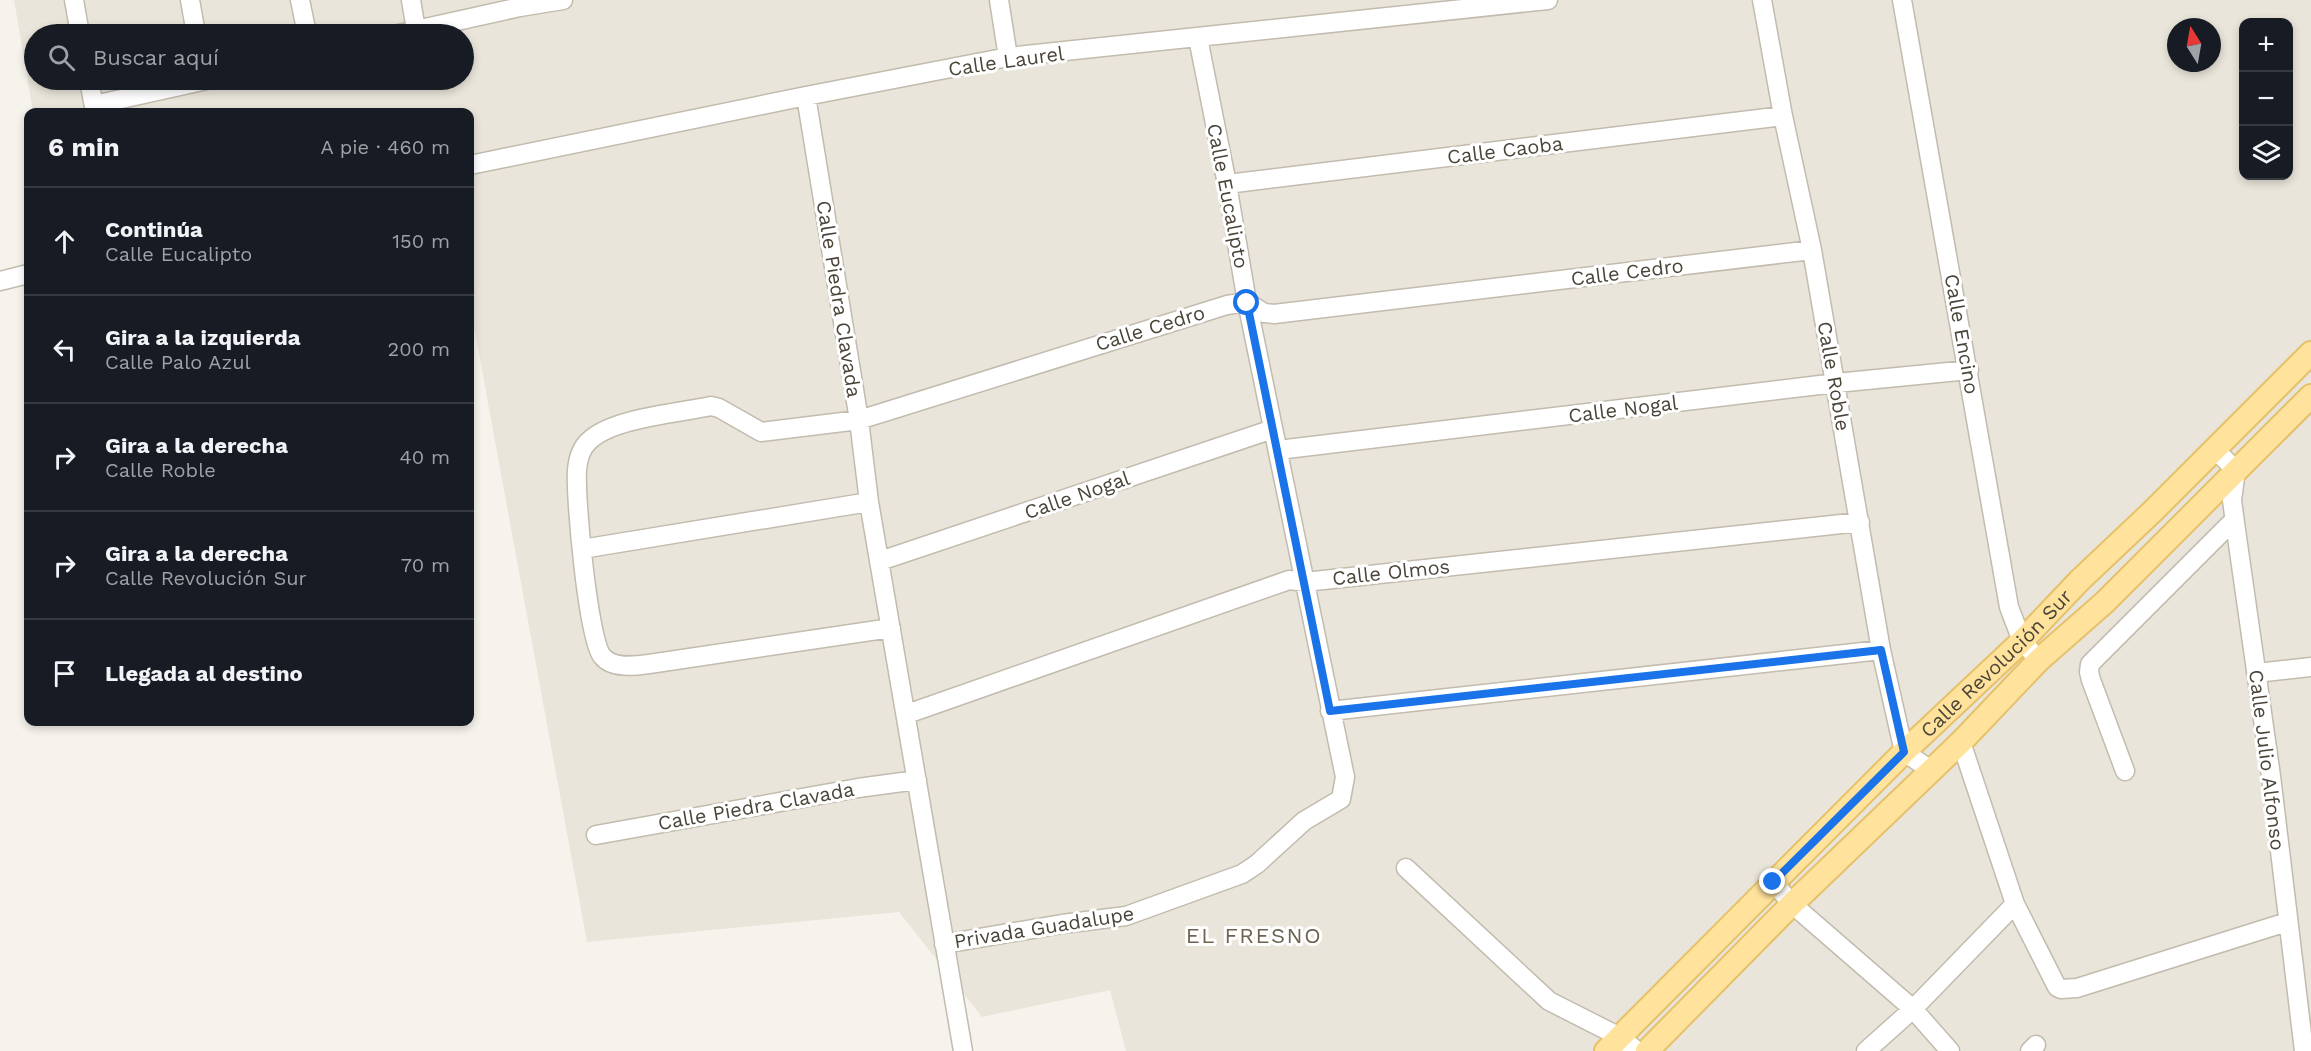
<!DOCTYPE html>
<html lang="es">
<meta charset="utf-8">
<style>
body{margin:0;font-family:"Work Sans",sans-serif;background:#20242c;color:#f1f3f6}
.controls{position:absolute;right:18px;top:18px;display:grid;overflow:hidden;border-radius:12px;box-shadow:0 3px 9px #0003}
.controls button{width:54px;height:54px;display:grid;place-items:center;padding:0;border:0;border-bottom:2px solid #363941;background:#171b24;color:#f1f3f6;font:30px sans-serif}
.compass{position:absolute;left:2167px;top:18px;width:54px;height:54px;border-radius:50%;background:#171b24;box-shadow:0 3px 9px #0003;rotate:349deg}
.stop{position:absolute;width:18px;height:18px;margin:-14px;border:4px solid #1a73e8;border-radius:50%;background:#fff}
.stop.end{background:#1a73e8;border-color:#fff;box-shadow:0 2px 6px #0008}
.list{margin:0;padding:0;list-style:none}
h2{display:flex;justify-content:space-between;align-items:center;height:78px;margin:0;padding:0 24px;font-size:26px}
h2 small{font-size:20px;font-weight:400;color:#9ea1a6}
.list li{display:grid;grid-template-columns:39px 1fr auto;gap:18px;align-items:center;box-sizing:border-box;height:108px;padding:0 24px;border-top:2px solid #363941}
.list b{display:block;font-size:22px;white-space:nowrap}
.list p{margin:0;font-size:20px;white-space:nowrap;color:#9ea1a6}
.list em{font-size:20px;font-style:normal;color:#9ea1a6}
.icon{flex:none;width:33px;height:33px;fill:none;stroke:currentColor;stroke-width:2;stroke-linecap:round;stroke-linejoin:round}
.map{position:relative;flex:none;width:2311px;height:1051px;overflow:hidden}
.search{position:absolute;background:#171b24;box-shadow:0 3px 9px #0003;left:24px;top:24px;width:450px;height:66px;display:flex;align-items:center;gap:15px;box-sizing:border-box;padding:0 21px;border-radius:33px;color:#9ea1a6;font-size:22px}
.panel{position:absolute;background:#171b24;box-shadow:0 3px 9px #0003;left:24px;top:108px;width:450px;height:618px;border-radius:12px}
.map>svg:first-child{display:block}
.residential{fill:#eae5da;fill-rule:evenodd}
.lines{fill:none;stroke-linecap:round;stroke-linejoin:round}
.minor-casing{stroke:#c2bbae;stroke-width:21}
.major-casing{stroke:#e6c16a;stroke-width:26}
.minor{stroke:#fff;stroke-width:18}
.major{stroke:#ffe39c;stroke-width:22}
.route{stroke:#1a73e8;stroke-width:8}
.labels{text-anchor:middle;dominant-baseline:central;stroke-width:6;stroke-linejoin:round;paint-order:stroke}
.street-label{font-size:20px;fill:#4b4439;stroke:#fff}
.quarter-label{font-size:22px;letter-spacing:1.5px;fill:#6e6250;stroke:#fff}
</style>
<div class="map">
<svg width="2311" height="1051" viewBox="0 0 2311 1051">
<rect width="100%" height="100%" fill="#f6f3ec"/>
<path class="residential" d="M14 0H2311V1051H1126L1110 990 982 1017 899 912 587 942 470 305V112H33ZM2244 22H2288V176H2244ZM2176 27H2212V63H2176ZM34 34H464V80H34Z"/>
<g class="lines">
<defs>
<path id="minor" d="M74 0 80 34
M190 0 196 34
M300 0 307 34
M411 0 416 30
M999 0 1008 57
M1762 0 1783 116 1812 250 1881 650 1904 752 1931 770
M1902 0 2009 607 2022 641 2039 660
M398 34 520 7 563 0
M89 80 95 112
M806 96 859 420 869 502 963 1051
M94 105 207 80
M470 165 806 96 1008 57 1548 0
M1227 184 1783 116
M0 281 28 274
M2214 449 2236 470 2232 500 2235 523 2271 776 2304 1051
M1278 450 1836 383 1969 370
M582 549 869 502
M880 561 1273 429
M891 628 649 664C635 666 612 669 602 656 588 638 575 497 577 470 578 459 581 448 589 441 612 418 679 413 711 406L719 408 761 432 859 420 1227 305 1247 302 1264 313 1274 314 1812 250
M2256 673 2311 667
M1330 711 1881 650
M907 714 1289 580 1305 582 1860 522
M1961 742 2015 904 2057 987 2061 989 2077 988 2287 922
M2125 771 2091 680 2089 672 2090 664 2234 520
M596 835 858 788 917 780
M1406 868 1549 1001 1620 1037 1637 1051
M1773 882 1792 904 1913 1009 1950 1051
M944 944 1062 924 1126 916 1242 874 1257 864 1304 821 1341 799 1345 777 1247 302 1227 184 1198 38
M1866 1051 1913 1009 2015 904
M2030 1051 2036 1045"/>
<g id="major">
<path id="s1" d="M1606 1051 1904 752 2022 641 2080 580 2153 511 2311 353"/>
<path d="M1647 1051 1792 904 1961 742 2039 660 2105 602 2311 396"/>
</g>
</defs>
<use href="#minor" class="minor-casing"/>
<use href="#major" class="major-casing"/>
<use href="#minor" class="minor"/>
<use href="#major" class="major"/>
</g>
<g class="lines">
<path class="route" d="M1247 303 1330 711 1881 650 1904 752 1773 882"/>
</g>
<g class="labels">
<g class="street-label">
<text transform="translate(1006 61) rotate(-8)">Calle Laurel</text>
<text transform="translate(1505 150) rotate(-7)">Calle Caoba</text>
<text transform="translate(1228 196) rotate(79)">Calle Eucalipto</text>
<text transform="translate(1627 272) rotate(-7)">Calle Cedro</text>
<text transform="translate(839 299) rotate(81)">Calle Piedra Clavada</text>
<text transform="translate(1150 328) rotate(-17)">Calle Cedro</text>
<text transform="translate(1962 334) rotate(80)">Calle Encino</text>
<text transform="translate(1834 376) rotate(80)">Calle Roble</text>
<text transform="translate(1623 409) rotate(-7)">Calle Nogal</text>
<text transform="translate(1077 495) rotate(-19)">Calle Nogal</text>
<text transform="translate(1391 572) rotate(-6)">Calle Olmos</text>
<text stroke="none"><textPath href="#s1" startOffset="550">Calle Revolución Sur</textPath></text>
<text transform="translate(2267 760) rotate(83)">Calle Julio Alfonso</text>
<text transform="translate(756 806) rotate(-10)">Calle Piedra Clavada</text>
<text transform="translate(1044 927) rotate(-9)">Privada Guadalupe</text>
</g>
<g class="quarter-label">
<text x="1254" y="935">EL FRESNO</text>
</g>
</g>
</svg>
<div class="controls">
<button>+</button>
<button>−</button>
<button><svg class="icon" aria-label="layers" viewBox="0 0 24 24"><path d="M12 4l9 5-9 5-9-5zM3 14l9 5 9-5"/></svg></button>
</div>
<svg class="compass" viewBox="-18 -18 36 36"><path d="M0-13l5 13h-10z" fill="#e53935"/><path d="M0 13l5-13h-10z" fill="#9ea1a6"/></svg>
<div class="stop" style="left:1247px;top:303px"></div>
<div class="stop end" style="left:1773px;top:882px"></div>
<div class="search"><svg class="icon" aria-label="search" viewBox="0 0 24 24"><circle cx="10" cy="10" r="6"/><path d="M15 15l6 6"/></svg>Buscar aquí</div>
<section class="panel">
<h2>6 min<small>A pie · 460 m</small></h2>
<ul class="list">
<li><svg class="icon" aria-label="ahead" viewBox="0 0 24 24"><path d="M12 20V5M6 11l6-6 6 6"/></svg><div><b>Continúa</b><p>Calle Eucalipto</p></div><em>150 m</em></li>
<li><svg class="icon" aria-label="left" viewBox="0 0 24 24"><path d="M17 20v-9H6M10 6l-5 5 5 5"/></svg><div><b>Gira a la izquierda</b><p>Calle Palo Azul</p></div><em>200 m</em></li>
<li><svg class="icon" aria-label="right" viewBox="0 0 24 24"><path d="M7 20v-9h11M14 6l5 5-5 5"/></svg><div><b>Gira a la derecha</b><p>Calle Roble</p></div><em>40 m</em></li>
<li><svg class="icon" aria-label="right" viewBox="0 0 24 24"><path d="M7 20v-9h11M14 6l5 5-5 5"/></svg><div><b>Gira a la derecha</b><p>Calle Revolución Sur</p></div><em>70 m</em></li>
<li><svg class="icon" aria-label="arrive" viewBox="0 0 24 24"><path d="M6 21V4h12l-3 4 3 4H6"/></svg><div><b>Llegada al destino</b></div></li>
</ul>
</section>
</div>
